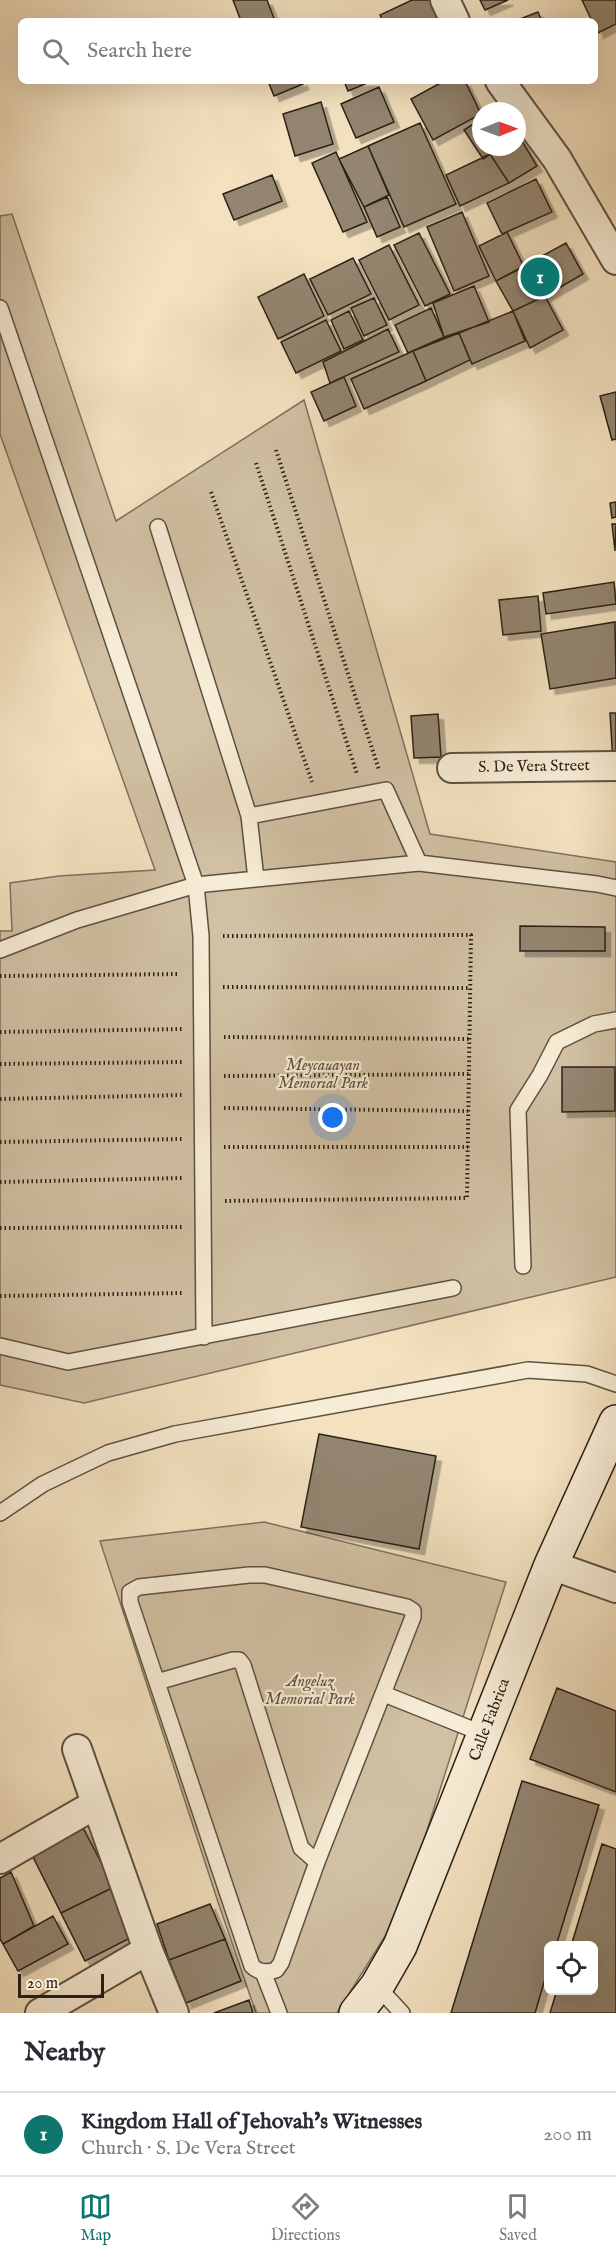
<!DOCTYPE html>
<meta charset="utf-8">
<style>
body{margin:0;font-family:"IM FELL English",serif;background:#f2f2f3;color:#2b2b33}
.controls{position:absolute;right:18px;bottom:18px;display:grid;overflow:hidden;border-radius:9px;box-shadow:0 6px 24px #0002}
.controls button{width:54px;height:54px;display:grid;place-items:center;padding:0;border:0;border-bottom:2px solid #e1e1e2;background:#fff;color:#2b2b33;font:30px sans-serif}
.compass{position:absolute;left:472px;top:102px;width:54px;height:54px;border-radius:50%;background:#fff;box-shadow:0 6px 24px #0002;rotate:89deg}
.scale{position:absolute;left:18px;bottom:15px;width:86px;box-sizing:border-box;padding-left:6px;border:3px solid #2b2118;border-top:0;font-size:16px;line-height:21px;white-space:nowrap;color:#2b2118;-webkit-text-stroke:4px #f7ecd5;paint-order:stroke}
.you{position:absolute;left:333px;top:1118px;width:21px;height:21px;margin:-15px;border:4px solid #fff;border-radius:50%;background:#1a73e8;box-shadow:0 0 0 9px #1a73e833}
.badge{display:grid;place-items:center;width:39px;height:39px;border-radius:50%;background:#0f766e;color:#fff;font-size:20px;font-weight:700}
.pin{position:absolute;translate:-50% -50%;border:3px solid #fff;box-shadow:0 2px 6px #0006}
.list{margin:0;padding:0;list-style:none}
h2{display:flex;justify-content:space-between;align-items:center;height:78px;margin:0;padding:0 24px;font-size:26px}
h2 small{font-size:20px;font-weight:400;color:#7c7c81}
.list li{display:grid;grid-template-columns:39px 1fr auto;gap:18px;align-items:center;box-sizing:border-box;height:84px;padding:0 24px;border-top:2px solid #e1e1e2}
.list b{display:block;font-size:22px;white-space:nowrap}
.list p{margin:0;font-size:20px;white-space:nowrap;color:#7c7c81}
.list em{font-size:20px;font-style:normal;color:#7c7c81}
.icon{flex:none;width:33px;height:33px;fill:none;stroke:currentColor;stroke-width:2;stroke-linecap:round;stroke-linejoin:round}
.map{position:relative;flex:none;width:616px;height:2013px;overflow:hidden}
.search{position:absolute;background:#fff;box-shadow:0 6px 24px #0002;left:18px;right:18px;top:18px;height:66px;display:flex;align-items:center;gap:15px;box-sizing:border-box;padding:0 21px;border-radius:9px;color:#7c7c81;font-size:22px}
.sheet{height:162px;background:#fff}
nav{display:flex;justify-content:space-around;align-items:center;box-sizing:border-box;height:84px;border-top:2px solid #e1e1e2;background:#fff;font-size:16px;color:#7c7c81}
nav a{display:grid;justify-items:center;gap:3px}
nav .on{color:#0f766e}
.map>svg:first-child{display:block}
.green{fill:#d1c0a3;stroke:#7e705e;stroke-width:1.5}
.building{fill:#93856f;stroke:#2b2118;stroke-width:1.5;filter:url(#shadow)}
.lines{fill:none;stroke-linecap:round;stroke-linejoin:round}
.lane-casing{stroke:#5d5142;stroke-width:18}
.street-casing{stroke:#5d5142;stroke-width:32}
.secondary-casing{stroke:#2b2118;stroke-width:36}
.path{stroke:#2b2118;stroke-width:4;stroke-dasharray:1.5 3;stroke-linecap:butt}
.lane{stroke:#f7ecd5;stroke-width:15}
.street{stroke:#f7ecd5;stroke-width:28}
.secondary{stroke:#f7ecd5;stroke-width:33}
.labels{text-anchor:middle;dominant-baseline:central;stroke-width:4.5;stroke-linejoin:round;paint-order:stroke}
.street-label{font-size:16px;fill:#2b2118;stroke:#f7ecd5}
.park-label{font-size:16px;font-style:italic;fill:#5d5142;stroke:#f7ecd5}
</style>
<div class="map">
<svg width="616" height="2013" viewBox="0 0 616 2013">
<defs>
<filter id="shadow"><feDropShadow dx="5.5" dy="5.5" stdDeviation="0" flood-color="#0004"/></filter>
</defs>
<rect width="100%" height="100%" fill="#f3e1bf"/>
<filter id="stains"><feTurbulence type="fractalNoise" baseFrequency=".00333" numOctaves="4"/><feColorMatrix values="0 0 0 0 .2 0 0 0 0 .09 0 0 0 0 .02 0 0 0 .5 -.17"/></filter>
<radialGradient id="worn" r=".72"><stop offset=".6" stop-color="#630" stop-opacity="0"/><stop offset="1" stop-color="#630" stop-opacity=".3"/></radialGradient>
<path class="green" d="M12 214 116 521 304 400 430 834 616 862V1277L84 1403 0 1385V931H12L10 883 59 876 155 870 0 434V216Z
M264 1522 506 1582 402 1909 337 2013H256L218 1902 100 1541Z"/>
<path class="building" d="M233 0H267L275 21H241Z
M412 0H430L440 21H383L380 15Z
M480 0H508L485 10Z
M582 0H616V24L598 33 595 21H592Z
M538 12 542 21H515Z
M268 81H302L303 84 274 96Z
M344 81H372L348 91Z
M444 81H465L481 114 433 140 411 99Z
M379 87 394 122 356 138 341 104Z
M321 102 333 144 295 156 283 114Z
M481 119V147H502L483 159 464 130Z
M420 123 456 204 404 227 368 146Z
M519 136 537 166 509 183 490 154 502 147H517V137Z
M368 146 389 195 364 207 339 159Z
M336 152 367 222 343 232 312 163Z
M490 154 509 183 460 206 446 175Z
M272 175 282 201 234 220 223 194Z
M536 179 552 212 502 234 487 203Z
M387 197 400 227 377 237 364 207Z
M462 212 489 276 454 291 427 227Z
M507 232 524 267 496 281 479 246Z
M419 233 450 294 425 306 394 245Z
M566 243 583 274 545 296 513 311 496 281Z
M389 245 419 305 389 320 359 260Z
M353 258 371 294 328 315 310 279Z
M304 274 324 316 278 339 258 297Z
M474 286 489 322 444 337 433 303Z
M545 296 563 330 530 348 513 311Z
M374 298 387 325 364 336 351 308Z
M431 308 444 337 408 353 395 325Z
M349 311 363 340 344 349 331 320Z
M513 311 525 341 472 364 459 333Z
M326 320 341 351 296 373 281 342Z
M388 329 399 352 330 383 323 362Z
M459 333 470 360 426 381 413 351Z
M413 351 426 381 364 409 351 379Z
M344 377 356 406 324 421 311 392Z
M616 392V439L612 440 600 396Z
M616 502V517L612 518 610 503Z
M612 524H616L615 551Z
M614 582 616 604 546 614 543 593Z
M538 596 541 631 503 635 499 600Z
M615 622 616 678 550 689 541 634Z
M610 713H616V763H613Z
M438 714 441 757 414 758 411 716Z
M520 926 605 927V951H520Z
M562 1067H615V1111L562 1112Z
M319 1434 436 1456 419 1549 301 1527Z
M557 1688 616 1711V1792L530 1759Z
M522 1781 599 1805 556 1946H548V1969L535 2013H451Z
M81 1824 114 1887 61 1913 30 1851Z
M602 1844 616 1849V2013H550L557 1990H594V1946H571Z
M11 1872 34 1926 3 1944 0 1939V1878Z
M114 1887 138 1934 85 1961 61 1913Z
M210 1904 225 1939 169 1960 157 1924Z
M53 1916 68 1944 18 1971 3 1944Z
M225 1939 241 1981 186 2003 169 1960Z
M249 2000 253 2013H214Z"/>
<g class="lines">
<defs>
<path id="lane" d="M0 308 196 885 201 936 204 1337
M158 527 249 816 256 879
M249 816 386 790 419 863
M0 950 77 920 196 885 419 863 597 884 616 888
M523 1266 518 1110 540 1075 557 1042 594 1024 616 1020
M0 1346 68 1362 453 1288
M0 1513 43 1484 108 1453 175 1434 528 1370 587 1374 616 1384
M249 1575H265L407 1607 413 1611V1617L317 1862 281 1963 276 1970C267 1973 259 1973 252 1966L130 1602V1592L139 1587Z
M157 1682 233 1660H239L243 1665 301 1848 317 1862
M384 1694 484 1734
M263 1972 279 2013
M377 1986 402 2013"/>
<path id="street" d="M445 0 455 21
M500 81 557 159 616 260
M452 768 616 766
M551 1565 616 1588
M77 1749 148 1950 174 2013
M0 1859 96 1804
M40 2013 148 1950"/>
<path id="secondary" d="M356 2013 377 1986 400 1946 551 1565 616 1422"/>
</defs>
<use href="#lane" class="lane-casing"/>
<use href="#street" class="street-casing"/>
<use href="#secondary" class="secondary-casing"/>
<path class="path" d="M276 450 379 770
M256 463 357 774
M211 492 312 782
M223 936 471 935 467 1198 223 1201
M0 976 179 974
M223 987 470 988
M0 1032 182 1029
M224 1037 469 1039
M0 1064 182 1062
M224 1076 469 1074
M0 1099 182 1095
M224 1108 468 1111
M0 1142 182 1139
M224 1147H468
M0 1182 182 1178
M0 1228 182 1227
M0 1296 182 1293"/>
<use href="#lane" class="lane"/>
<use href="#street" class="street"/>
<use href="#secondary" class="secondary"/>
</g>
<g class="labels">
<g class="street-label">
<text transform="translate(534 767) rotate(-1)">S. De Vera Street</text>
<text transform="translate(490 1720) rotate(-69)">Calle Fabrica</text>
</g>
<g class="park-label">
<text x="323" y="1066">Meycauayan<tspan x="323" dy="18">Memorial Park</tspan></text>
<text x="310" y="1682">Angeluz<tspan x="310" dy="18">Memorial Park</tspan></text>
</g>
</g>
<rect width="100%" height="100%" filter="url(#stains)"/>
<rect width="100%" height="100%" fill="url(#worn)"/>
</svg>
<div class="controls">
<button><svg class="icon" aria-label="locate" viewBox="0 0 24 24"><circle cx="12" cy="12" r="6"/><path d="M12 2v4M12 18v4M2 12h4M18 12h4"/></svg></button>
</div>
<svg class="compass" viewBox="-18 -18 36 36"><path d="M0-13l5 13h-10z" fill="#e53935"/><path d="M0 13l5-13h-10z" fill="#7c7c81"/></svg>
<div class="scale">20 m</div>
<div class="you"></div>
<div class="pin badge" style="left:540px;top:277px">1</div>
<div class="search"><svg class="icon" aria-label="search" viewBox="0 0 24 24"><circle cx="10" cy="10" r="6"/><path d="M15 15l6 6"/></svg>Search here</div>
</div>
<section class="sheet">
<h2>Nearby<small></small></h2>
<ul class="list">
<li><span class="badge">1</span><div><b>Kingdom Hall of Jehovah's Witnesses</b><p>Church · S. De Vera Street</p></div><em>200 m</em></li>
</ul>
</section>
<nav>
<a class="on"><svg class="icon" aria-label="map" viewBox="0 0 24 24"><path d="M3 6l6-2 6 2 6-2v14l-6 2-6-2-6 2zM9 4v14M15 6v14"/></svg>Map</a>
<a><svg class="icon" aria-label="directions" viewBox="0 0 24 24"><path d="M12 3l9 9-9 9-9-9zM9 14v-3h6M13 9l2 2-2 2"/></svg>Directions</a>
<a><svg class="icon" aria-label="saved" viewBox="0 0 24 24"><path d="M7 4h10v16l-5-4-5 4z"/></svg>Saved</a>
</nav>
